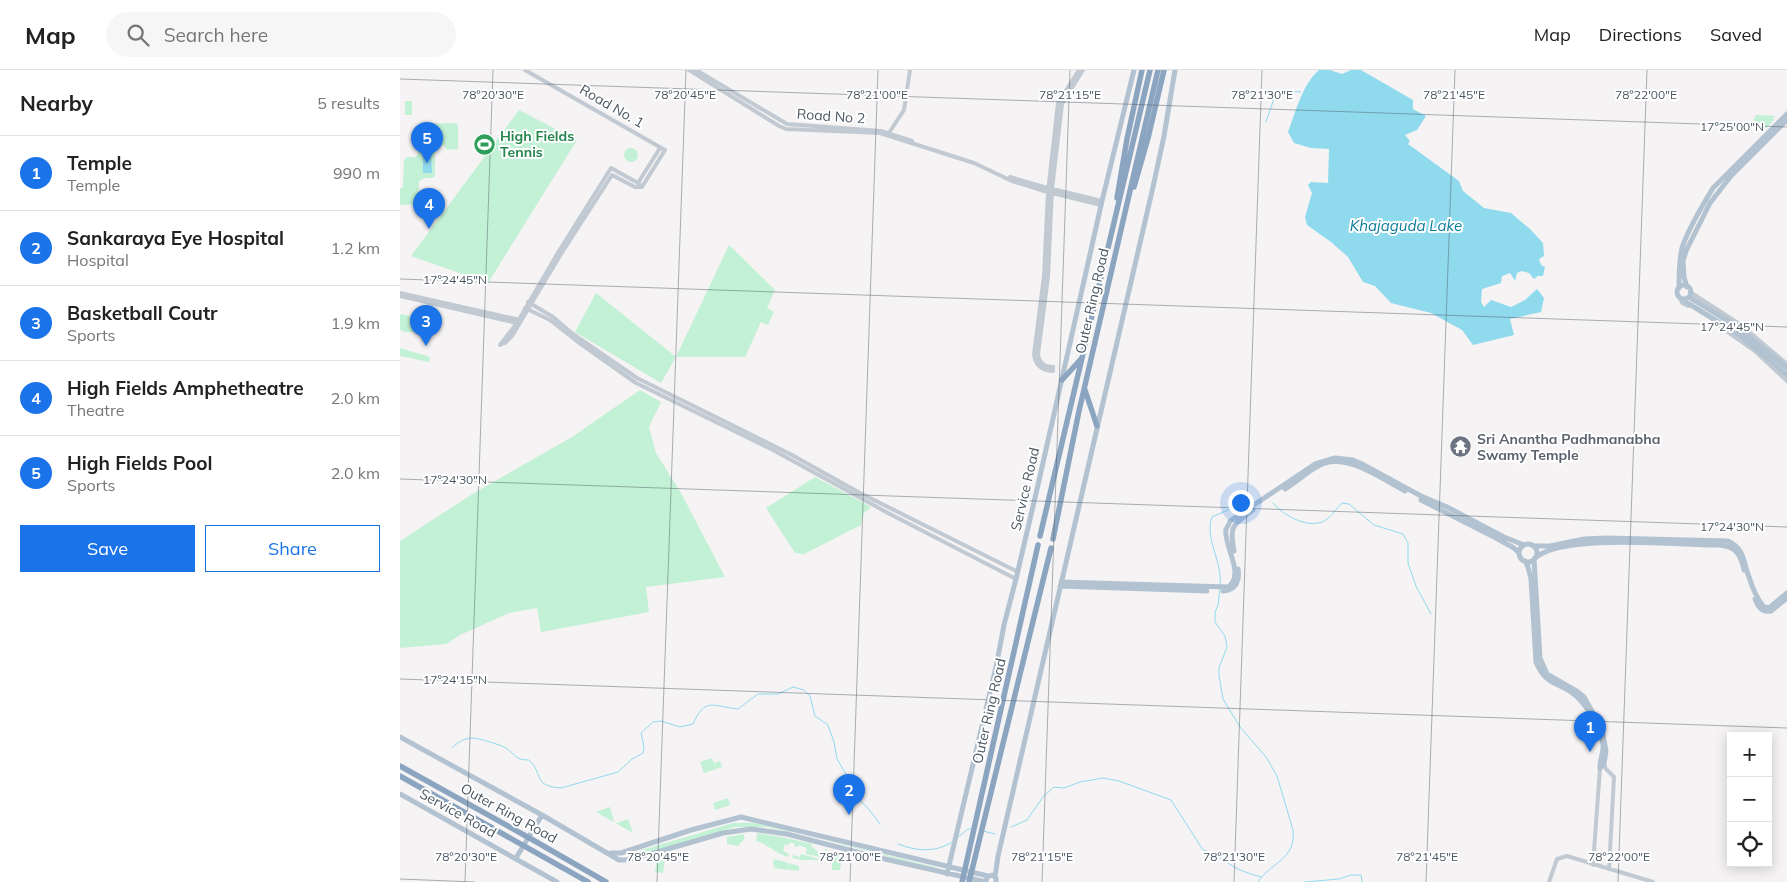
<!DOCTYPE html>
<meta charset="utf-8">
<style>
body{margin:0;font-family:Mulish,sans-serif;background:#f6f6f6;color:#222}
.controls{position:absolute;right:15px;bottom:15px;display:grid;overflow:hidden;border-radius:0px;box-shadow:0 2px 12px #0003}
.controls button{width:45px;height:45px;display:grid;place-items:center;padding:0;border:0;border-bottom:1px solid #e0e0e0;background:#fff;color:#222;font:25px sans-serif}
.you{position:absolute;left:840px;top:432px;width:18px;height:18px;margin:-12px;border:4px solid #fff;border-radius:50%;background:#1a73e8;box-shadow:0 0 0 8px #1a73e833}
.badge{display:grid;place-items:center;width:32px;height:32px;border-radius:50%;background:#1a73e8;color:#fff;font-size:16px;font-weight:700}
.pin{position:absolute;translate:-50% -41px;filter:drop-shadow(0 1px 2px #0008)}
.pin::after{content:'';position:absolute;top:26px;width:18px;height:15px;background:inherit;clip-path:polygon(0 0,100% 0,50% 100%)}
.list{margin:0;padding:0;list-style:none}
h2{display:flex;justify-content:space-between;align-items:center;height:65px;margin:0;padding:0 20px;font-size:21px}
h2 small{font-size:16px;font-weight:400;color:#767676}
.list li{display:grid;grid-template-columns:32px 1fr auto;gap:15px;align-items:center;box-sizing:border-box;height:75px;padding:0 20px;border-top:1px solid #e0e0e0}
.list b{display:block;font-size:19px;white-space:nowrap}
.list p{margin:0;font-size:16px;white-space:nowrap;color:#767676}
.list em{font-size:16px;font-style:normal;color:#767676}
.actions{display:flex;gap:10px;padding:15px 20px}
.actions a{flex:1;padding:11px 0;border:1px solid #1a73e8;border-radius:0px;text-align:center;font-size:18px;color:#1a73e8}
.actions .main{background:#1a73e8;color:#fff}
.icon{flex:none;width:28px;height:28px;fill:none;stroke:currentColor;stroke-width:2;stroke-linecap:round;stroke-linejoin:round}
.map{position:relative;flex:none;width:1387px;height:812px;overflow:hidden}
header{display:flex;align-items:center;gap:30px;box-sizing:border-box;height:70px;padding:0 25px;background:#fff;border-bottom:1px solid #e0e0e0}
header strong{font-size:24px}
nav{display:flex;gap:28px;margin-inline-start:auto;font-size:18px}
.search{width:350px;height:45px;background:#f6f6f6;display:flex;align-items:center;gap:12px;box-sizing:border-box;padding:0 18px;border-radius:28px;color:#767676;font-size:19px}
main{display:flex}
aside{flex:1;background:#fff}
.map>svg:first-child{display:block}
.green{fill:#c3f1d5}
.water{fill:#90daee}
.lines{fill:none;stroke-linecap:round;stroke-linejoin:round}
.stream{stroke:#90daee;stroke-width:1}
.minor{stroke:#c1cad2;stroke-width:4}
.major{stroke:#b3c2d1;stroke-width:5}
.highway{stroke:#8ba5c1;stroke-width:5.5}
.ticks{fill:none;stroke:#4a5661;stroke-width:1;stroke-opacity:0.45}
.labels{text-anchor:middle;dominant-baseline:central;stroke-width:4;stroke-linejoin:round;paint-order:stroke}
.street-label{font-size:14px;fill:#4a5661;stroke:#fff}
.leisure-label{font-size:14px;font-weight:bold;fill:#27864d;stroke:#fff;text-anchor:start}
.worship-label{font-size:14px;font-weight:bold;fill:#5b616d;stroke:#fff;text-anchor:start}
.water-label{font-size:15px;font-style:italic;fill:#0c7c9b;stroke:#fff}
.ticks-label{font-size:12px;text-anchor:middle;fill:#4a5661;stroke:#fff;stroke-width:4;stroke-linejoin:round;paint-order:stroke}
</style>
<header>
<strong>Map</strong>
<div class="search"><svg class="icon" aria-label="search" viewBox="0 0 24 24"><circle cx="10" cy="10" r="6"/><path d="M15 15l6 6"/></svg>Search here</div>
<nav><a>Map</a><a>Directions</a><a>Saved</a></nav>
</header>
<main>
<aside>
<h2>Nearby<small>5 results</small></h2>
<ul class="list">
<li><span class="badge">1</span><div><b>Temple</b><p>Temple</p></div><em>990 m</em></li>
<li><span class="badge">2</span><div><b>Sankaraya Eye Hospital</b><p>Hospital</p></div><em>1.2 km</em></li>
<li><span class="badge">3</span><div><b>Basketball Coutr</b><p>Sports</p></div><em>1.9 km</em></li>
<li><span class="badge">4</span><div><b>High Fields Amphetheatre</b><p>Theatre</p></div><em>2.0 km</em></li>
<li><span class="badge">5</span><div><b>High Fields Pool</b><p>Sports</p></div><em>2.0 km</em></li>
</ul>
<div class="actions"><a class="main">Save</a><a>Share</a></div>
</aside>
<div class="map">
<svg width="1387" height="812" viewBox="0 0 1387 812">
<rect width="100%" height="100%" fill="#f5f3f3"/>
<path class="green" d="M5 31H12V45H5Z
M119 40 177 70 88 213 11 186Z
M1356 45 1378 46 1373 47 1374 50 1361 63 1360 53 1353 51Z
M55 53 58 55V79L47 80 44 75H35V106L32 108H24L19 111 18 134 0 135V119L3 117 4 90 7 87H15L18 84 19 55 21 54Z
M80 65H88V81H80Z
M224 85a7 7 0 1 1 14 0a7 7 0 1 1-14 0Z
M329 175 375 220 367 238 374 242 368 255 361 252 345 287H276L261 313 175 262 196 223 276 287Z
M2 244 20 249 21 256 16 262H4L0 259V245Z
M0 278 30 287 29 292 0 286Z
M240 320 261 332 249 357 256 383 281 423 325 507 246 517 249 542 141 562 137 538 109 543 58 566 47 574 0 578V471L74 423 172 367Z
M415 407 471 437 463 444 461 455 404 484 395 483 366 438Z
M312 688 314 693 320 691 322 697 304 703 300 692Z
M328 728 330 735 315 740 313 733Z
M210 737 214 752 217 753 228 749 233 763 196 742Z
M333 753H354L394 761 391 762 367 757H335L235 787 232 785V783Z
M357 763 386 768 412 774 411 777 415 778V780L418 781V784H424L425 779H427L425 788 406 784 407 778 398 775V777L394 776 395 774 390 772 389 775 385 774 383 781 389 784 388 787C376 784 369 775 356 771Z
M344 764V770L340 773 339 776 327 774V767Z
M404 764 538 798 536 800 519 795Z
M401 784 423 790H402L392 788 393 785 400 787Z
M433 784 442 785 440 800H432Z
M257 788 265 789 263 803 255 802Z
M374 789 388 793V798L389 793 399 796V798H389H399V801L373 798 375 795H373Z"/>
<path class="water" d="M919 0H930L942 4 951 0H961L1013 30V39L1026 46 1017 60 1005 65 1010 71 1008 74 1059 111 1063 121 1084 138 1111 143 1130 159 1143 173 1144 186 1139 189 1141 195 1145 197 1143 206H1138L1134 209 1129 203 1122 201 1117 203 1115 211 1110 203 1102 206 1101 213 1082 219 1081 232 1084 237 1091 230 1111 237 1125 230 1137 219 1144 228 1141 242 1110 249 1114 265 1073 275 1062 260 1031 243 991 233 975 216 963 212 948 187 931 172 907 155 905 147 912 123 908 115 911 112 928 113 929 79 911 78 894 73 888 62C896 41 902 15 919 0Z
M31 83 32 103H23V84Z"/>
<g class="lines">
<path class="stream" d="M866 52 877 20 901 22
M873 433C883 445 906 458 922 452 930 449 936 439 942 433L949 434 974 455 1003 464 1008 473V493L1016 516 1031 544
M820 515C823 492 804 468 812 447L839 435 851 425
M820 519 818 535 815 542V552L825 566 827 577 819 598V606L823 629 840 657 866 687 877 706 893 760C896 790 872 791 858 812
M52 678C57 673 64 668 72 668 79 668 101 675 106 678 116 685 115 690 129 690 144 704 132 716 161 718L218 702 232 689 243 683 244 677 241 663 253 652 261 651 280 657 293 654C305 627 312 636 338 639L358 624H378L393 617 404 620 410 626 415 646 428 655 434 672 437 689 447 706 455 724 459 730 467 737 480 754
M611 757 627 750 643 727 654 717 664 718 680 712 703 708 719 711 771 730 803 780C815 783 821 789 831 795 840 801 851 804 861 807
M583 761 595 764
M557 768 568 759H572
M498 774C516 781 535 783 552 772
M904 812 939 809 951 805H961L962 812"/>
<path class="minor" d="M125 0 265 80 242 117
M289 0 379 56 386 59 480 63 574 93 612 111 644 121 701 135
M296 0 387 54 481 61 512 71
M489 63 504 40 510 0
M610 107 644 117 702 131
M238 113 260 78
M1290 222 1341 255 1387 294
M0 223 120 250
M0 226 117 253
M1280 228 1282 233 1288 236
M128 232 153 247 173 264 237 308 392 385 460 423 618 502
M125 238 150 250 178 272 236 313 373 380 488 443 616 509
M1315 253 1355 281 1387 311
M101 274 105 273 112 266 161 184 212 105 235 117H242
M100 275 117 253 159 181 211 98 238 113 242 117
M653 301C642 301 635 295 634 284L644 206 648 122 658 33 679 0
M653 301V297C644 297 639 292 638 284L648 207 652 119 662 34 683 0
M1203 693 1206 699 1214 707 1209 799
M1193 795 1200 698
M1149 812 1157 789 1167 786 1253 812"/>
<path class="major" d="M1277 222a7 7 0 1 1 14 0a7 7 0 1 1-14 0Z
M1287 217 1284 207 1283 191 1286 181 1310 133 1331 106 1387 50
M1279 218C1279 204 1279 191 1282 178 1288 159 1302 136 1313 118L1387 44
M1289 227 1336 256 1387 298
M1285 229 1286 232 1341 266 1387 305
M885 419C898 411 911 398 925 393 950 385 984 410 1005 421
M1021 430 1096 468 1114 478 1119 483
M1119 483a9 9 0 1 1 18 0a9 9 0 1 1-18 0Z
M1133 476H1150L1184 469 1206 468 1328 471C1345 479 1343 492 1349 507 1352 517 1357 528 1363 536L1369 538 1387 523
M834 481C829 455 833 455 853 440
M1135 488C1163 463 1279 475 1319 475 1336 476 1341 485 1344 500
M1134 489 1140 588 1147 604 1178 622 1184 627 1202 659 1206 681 1204 694 1200 698
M1125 491 1128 497 1131 509 1136 592C1147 618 1160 611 1176 626 1188 637 1200 658 1203 674 1204 682 1200 689 1200 697
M661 512 828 517C846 504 823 476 826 459 827 458 830 452 830 451L915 394 935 388 953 390 962 394 1021 426 1047 437 1104 467 1124 475
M660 516 807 521
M823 521C836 520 840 511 838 499
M1355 529C1358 537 1362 543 1371 541L1387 528
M0 667 142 745 219 790H226L247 785 323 763 351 759 387 764 476 787 586 812 587 807 592 805 596 808V812
M0 724 157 812
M211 783H221L291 760 341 747 588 806
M116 788 142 745
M547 804 596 597 604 555 616 509 638 415 702 131 734 0
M595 807 598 786 620 691 753 117 764 66 775 0"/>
<path class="highway" d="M734 117 748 68 764 0
M717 128 727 69 742 0
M662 310 681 289
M685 320 697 356
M640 466 750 0
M653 469 679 341 758 0
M0 696 133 770 206 812
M0 706 188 812
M562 812 638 475
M569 812 651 478"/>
</g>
<path class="ticks" d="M0 9 1387 57M0 209 1387 257M0 409 1387 457M0 609 1387 658M0 809 75 812M65 812 93 0M257 812 286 0M450 812 478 0M642 812 670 0M834 812 862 0M1026 812 1055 0M1218 812 1247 0"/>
<defs>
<symbol id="stadium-disc" viewBox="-11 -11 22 22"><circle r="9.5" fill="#2e9e5b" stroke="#fff"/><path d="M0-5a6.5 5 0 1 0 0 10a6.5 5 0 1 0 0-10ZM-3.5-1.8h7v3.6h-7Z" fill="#fff"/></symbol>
<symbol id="temple-disc" viewBox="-11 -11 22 22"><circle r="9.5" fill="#6b7280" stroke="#fff"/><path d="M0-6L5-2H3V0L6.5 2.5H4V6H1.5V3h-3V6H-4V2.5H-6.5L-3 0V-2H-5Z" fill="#fff"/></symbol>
</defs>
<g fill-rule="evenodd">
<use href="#stadium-disc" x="72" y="62" width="25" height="25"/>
<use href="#temple-disc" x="1048" y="364" width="25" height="25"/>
</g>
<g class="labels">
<g class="street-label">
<text transform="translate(212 36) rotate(30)">Road No. 1</text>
<text transform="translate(431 46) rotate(4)">Road No 2</text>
<text transform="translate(692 231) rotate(-77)">Outer Ring Road</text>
<text transform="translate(625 419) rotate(-77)">Service Road</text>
<text transform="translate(589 641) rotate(-77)">Outer Ring Road</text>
<text transform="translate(58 743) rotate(29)">Service Road</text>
<text transform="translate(109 743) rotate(29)">Outer Ring Road</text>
</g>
<g class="leisure-label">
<text x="100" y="66">High Fields<tspan x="100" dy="16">Tennis</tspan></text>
</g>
<g class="worship-label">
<text x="1077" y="369">Sri Anantha Padhmanabha<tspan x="1077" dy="16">Swamy Temple</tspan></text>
</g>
<g class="water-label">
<text x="1006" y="155">Khajaguda Lake</text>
</g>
</g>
<g class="ticks-label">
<text x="93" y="29">78°20'30"E</text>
<text x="285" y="29">78°20'45"E</text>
<text x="477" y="29">78°21'00"E</text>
<text x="670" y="29">78°21'15"E</text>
<text x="862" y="29">78°21'30"E</text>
<text x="1054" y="29">78°21'45"E</text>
<text x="1246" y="29">78°22'00"E</text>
<text x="1332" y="61">17°25'00"N</text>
<text x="55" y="214">17°24'45"N</text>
<text x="1332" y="261">17°24'45"N</text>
<text x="55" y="414">17°24'30"N</text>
<text x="1332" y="461">17°24'30"N</text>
<text x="55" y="614">17°24'15"N</text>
<text x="66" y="791">78°20'30"E</text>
<text x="258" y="791">78°20'45"E</text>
<text x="450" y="791">78°21'00"E</text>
<text x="642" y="791">78°21'15"E</text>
<text x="834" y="791">78°21'30"E</text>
<text x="1027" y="791">78°21'45"E</text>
<text x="1219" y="791">78°22'00"E</text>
</g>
</svg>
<div class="controls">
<button>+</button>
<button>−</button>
<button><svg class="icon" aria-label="locate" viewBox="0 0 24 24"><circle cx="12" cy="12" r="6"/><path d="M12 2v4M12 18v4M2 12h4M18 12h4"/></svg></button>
</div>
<div class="you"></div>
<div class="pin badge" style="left:1190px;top:682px">1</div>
<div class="pin badge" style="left:449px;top:745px">2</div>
<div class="pin badge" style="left:26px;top:276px">3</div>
<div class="pin badge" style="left:29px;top:159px">4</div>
<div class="pin badge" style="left:27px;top:93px">5</div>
</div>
</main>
